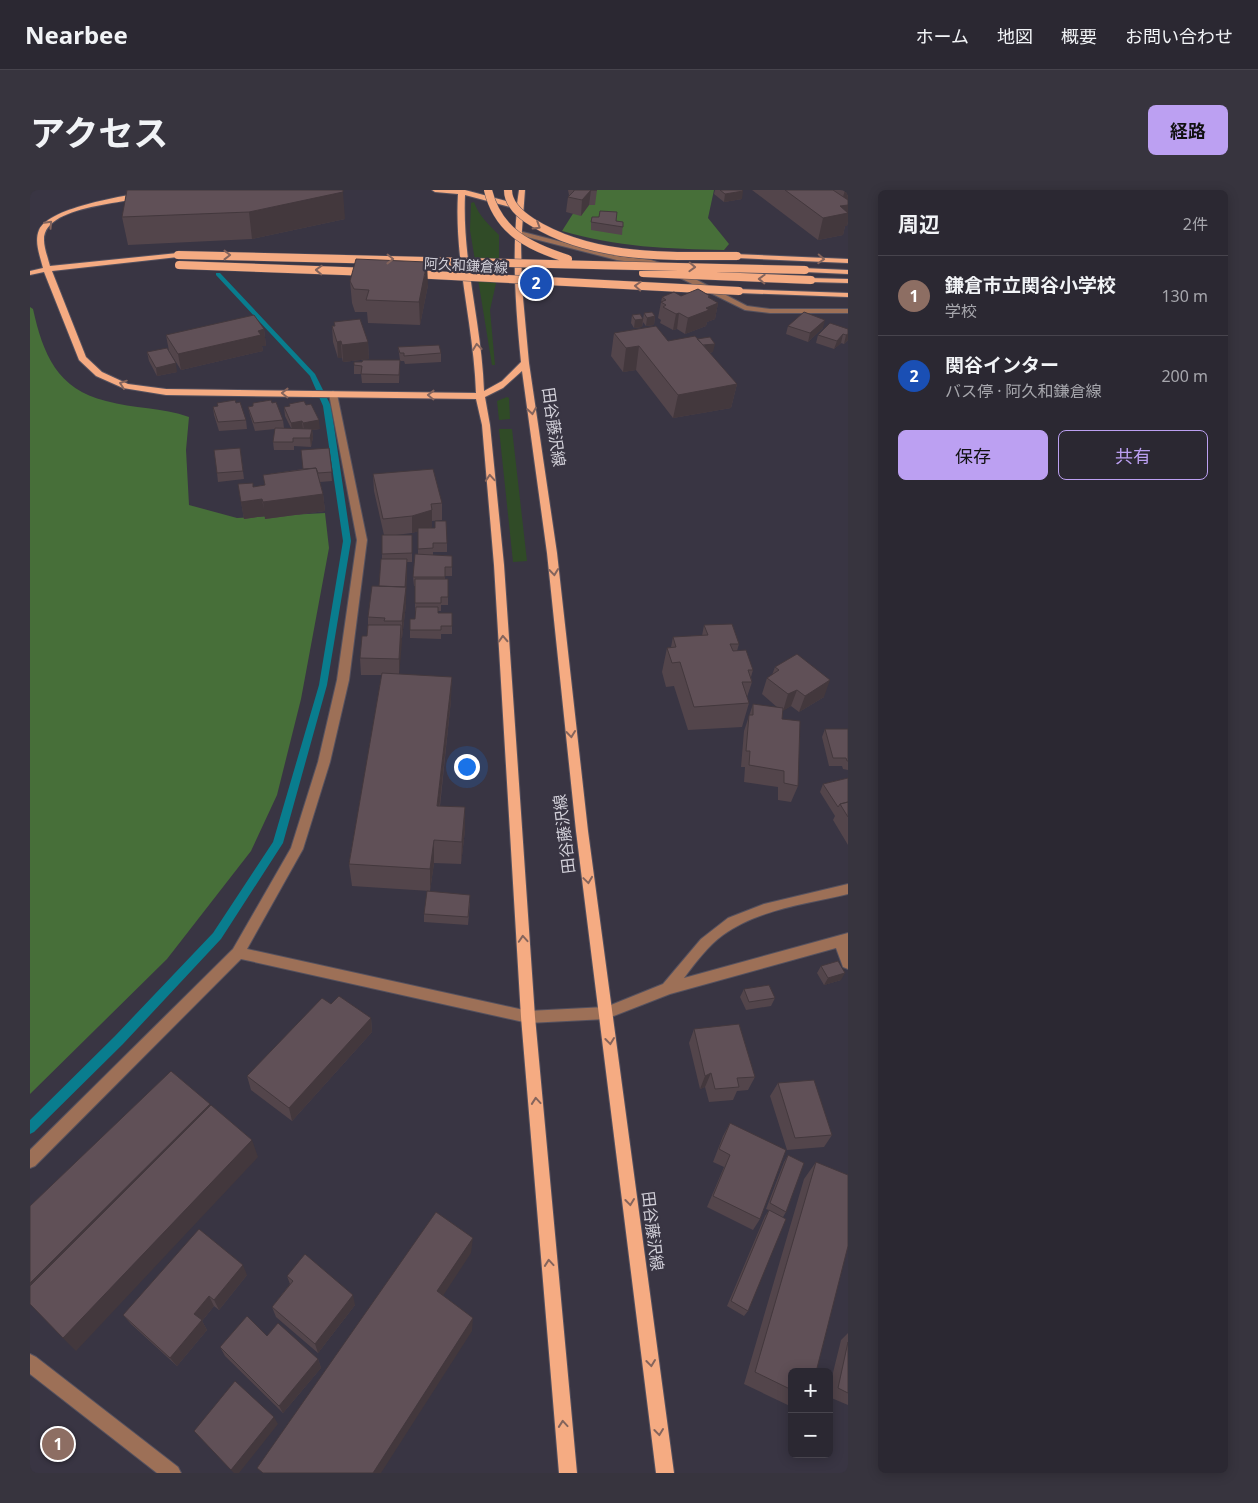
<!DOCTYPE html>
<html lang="ja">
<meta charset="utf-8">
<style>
body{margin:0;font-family:"Noto Sans","Noto Sans JP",sans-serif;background:#37343e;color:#f1f3f6}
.controls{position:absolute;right:15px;bottom:15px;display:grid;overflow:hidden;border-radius:8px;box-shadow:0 2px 12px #0003}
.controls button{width:45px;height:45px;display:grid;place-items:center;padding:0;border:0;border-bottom:1px solid #47444d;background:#2b2832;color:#f1f3f6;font:25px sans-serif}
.you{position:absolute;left:436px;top:576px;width:18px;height:18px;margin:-12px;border:4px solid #fff;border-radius:50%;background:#1a73e8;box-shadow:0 0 0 8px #1a73e833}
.badge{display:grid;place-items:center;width:32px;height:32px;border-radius:50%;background:#bca0f2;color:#fff;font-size:16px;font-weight:700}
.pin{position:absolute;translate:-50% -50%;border:2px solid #fff;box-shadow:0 1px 5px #0006}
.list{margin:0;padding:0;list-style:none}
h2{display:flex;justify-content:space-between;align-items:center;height:65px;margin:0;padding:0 20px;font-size:21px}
h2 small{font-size:16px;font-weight:400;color:#a6a6ac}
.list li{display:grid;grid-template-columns:32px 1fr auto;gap:15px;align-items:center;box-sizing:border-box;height:80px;padding:0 20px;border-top:1px solid #47444d}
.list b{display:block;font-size:19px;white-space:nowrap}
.list p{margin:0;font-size:16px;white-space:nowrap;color:#a6a6ac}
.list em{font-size:16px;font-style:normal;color:#a6a6ac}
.actions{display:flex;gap:10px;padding:15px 20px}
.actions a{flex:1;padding:11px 0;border:1px solid #bca0f2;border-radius:8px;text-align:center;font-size:18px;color:#bca0f2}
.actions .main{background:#bca0f2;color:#111}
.map{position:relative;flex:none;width:818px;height:1283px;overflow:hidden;border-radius:8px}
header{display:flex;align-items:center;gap:30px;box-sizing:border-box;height:70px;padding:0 25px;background:#2b2832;border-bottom:1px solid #47444d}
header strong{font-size:24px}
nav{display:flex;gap:28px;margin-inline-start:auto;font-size:18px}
.intro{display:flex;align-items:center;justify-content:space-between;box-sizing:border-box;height:120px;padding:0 30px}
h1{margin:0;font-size:35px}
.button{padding:12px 22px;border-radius:8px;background:#bca0f2;color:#111;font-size:18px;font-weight:700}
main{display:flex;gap:30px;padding:0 30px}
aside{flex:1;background:#2b2832;border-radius:8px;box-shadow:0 2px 12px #0003}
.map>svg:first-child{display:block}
.green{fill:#304b27}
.forest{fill:#476f39}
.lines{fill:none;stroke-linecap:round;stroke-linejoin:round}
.stream{fill:#097d8e;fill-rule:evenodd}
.minor-casing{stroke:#55515e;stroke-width:2}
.major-casing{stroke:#55515e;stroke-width:2}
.minor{fill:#9d7057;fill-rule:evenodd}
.major{fill:#f5ab82;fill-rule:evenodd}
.major-bridge-casing{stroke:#55515e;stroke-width:9;stroke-linecap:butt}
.major-bridge{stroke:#f5ab82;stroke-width:8}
.wall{fill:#53454b}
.shaded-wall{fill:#43383d}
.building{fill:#605057;stroke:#43383d}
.oneway{stroke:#84645c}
.labels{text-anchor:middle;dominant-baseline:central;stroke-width:4.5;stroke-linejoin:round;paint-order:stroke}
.far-street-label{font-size:14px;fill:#d2d0d9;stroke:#393543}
.street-label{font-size:16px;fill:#d2d0d9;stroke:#393543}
</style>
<header>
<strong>Nearbee</strong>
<nav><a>ホーム</a><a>地図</a><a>概要</a><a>お問い合わせ</a></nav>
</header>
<div class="intro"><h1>アクセス</h1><a class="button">経路</a></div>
<main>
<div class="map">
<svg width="818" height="1283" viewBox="0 0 818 1283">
<rect width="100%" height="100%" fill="#393543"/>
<path class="green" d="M444 12C449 26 459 35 469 45V80L460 120 465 175H462L440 40 441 13Z
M477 207 479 208 480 229 469 230 467 211Z
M469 239H482L497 371 483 372Z"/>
<path class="forest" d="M556 0H684L678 28 699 54 694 60C639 59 586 57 532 41L556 3Z
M0 117 3 119C13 164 27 199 76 211 104 219 132 217 159 227L156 260 159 315 207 328 295 323 299 358 271 509 247 605 221 661 137 769 0 904Z"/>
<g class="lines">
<path class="stream" d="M186 83H190L285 184 301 216 321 351 297 495 253 653 191 749 93 854 4 942 0 944V930L85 846 183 743 243 652 289 495 313 351 293 216 280 186 186 85Z"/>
<defs>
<path id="minor" d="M485 40 587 66 621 70 642 77 717 116 740 119H818V123H740L715 120 636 81 617 74 587 70 485 44Z
M303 201 307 204 337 350 319 490 300 572 273 659 217 759 498 821 576 817 633 794 671 749 698 728 734 714 818 694V704C777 714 729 719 693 745 678 756 666 772 654 788L818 743V779L813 777 806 758 640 804 576 829 498 833 211 769 5 976 0 978V960L203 759 261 658 288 572 307 490 327 350 299 204Z
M0 1164 6 1167 148 1277 151 1283H127L0 1184Z"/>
<path id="major" d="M124 0H136C113 15 14 11 14 50 14 58 18 68 20 76L148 63 152 65 148 67 22 81 56 167 72 182 98 194 136 199 446 203C444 136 424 71 428 4L405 2 402 0H435L487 14 489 0H495L491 53 492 97 499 173 527 363 558 641 644 1283H626L546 641 517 363 492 181 473 198 455 207 460 235 474 375 505 827 547 1283H529L491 827 464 375 452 235 446 209 136 205 93 198 66 186 49 170 14 82 0 85V81L13 78C10 66 4 52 9 40 20 16 98 6 124 0ZM435 5 487 19C482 71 486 121 491 172L472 191 454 201C452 135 432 71 435 5Z
M704 64 818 69V73L707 68H704Z
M772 78 818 80V84L775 82 771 80Z
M778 88 818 89V93L781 92 777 90Z
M706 99 818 103V107L709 103H706Z"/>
</defs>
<use href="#minor" class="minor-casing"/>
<use href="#major" class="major-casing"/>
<use href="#minor" class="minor"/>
<use href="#major" class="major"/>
<defs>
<path id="major-bridge" d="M458 0C468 42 500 57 538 69
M478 0C478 15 491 25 502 32 563 70 638 66 707 66
M148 65 775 80
M149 75 340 82
M613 83 781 90
M382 84 709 101"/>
</defs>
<use href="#major-bridge" class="major-bridge-casing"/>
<use href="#major-bridge" class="major-bridge"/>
</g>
<path class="wall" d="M97 0 315 29 222 49 98 55 92 27Z
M538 0H567L565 15H559L551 26 536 22 538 7 539 5Z
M685 0H712V9L694 12 684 4Z
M722 0H818V31L817 36H815L813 45 788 50Z
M586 31 593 32 592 45 561 40V32Z
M320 91 398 95 390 135 338 133 337 122H325L322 113Z
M651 106 680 108 688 113 685 129 677 132 676 136 655 144 647 139 643 140 630 133 631 130 628 128 632 107Z
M614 123 625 126 624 135 616 136 613 132 612 137 604 138 601 133 602 125 613 129Z
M304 132 338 152 339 169 313 172 312 168H308L303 152 302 136H304Z
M758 136 793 138 778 152 756 144Z
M234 139 236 156H232L233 161 151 180 139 161 136 145Z
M818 139V150L814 154 811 153 804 159 786 153 788 145Z
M584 143 638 151 667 149 683 162 679 163 707 194 701 218 643 228 606 180 593 182 581 166Z
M368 157 411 163V172L375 174 374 171H370L369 193H332L331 184H324V175L370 170Z
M117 162 147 182 127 186 119 171Z
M206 213 216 230 217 239 189 241 184 225 183 217Z
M223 213H242L253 230 254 238H261L255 226 254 217 290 239 282 240 283 247 281 257 264 256V260H244L243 252 245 239 225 241 220 225 218 217 223 216Z
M210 258 214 289 188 292 187 283Z
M299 258 302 291 290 292 293 304 295 321 235 329V326L214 329 208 294 223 297 235 296 233 285 273 279Z
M343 284 412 313V330L402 331V337L399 338 417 353V362H403V365L422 366V386H415V389H418V415H411V421H408V423H422V444H411V449L380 448V440L385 429 386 421H385V396H384L383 387 388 364V341L382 343 366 345H382V372H377L376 401V414L372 448H371L369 484 421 510 410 616 435 617V640L431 674 404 673 400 701 322 696 319 674 352 485H331L330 468 337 446 338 435V427L349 396 352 369V345H354L344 301Z
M674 435 709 454 707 461 723 480 721 487 722 492 717 507 719 513 712 537 658 540 644 496 636 497 632 482 637 458 641 457 643 447 672 446Z
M745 477 794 507 769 522 761 516 752 521V529L768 596 761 612 748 610V597L714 592 715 577H711L714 541 723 514 748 518 732 504 737 488 742 485Z
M795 539H818V580L813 579 812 576H799L792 547Z
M818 588V655L803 630 805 626 790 602 793 594Z
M440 713 438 735 394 732V724Z
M791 776 811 790 794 795 787 783Z
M714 799 745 808 741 816 716 820 710 807Z
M301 814 341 828 342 842 262 931 221 900 217 886Z
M664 839 725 887 718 900 707 901 703 910 679 912 675 897 670 899 659 853Z
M748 893 802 945 794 957 757 960 740 906Z
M700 933 730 1029 723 1040 677 1017 694 977 683 972 693 946Z
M758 965 756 1022 753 1027 718 1121 714 1126 697 1116 735 1026 739 1020 736 1019 754 972Z
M786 972 762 1182V1217L714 1194 774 989Z
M217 1085 189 1120 184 1116 172 1131 177 1140 147 1176 101 1134 93 1125Z
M257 1086 325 1115 288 1163 246 1127 242 1117 260 1094Z
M818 1143V1215L799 1207V1199L811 1150Z
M237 1146 288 1169 291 1178 253 1223 195 1166 190 1157Z"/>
<path class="shaded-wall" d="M561 0 559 15 551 26 552 10Z
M815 0H818V10L811 14Z
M713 1 712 9 694 12 695 4Z
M313 2 315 29 222 49 219 22Z
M818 15V31L817 36H815L813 45 788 50 793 28 810 16Z
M397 72 398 95 390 135 389 112Z
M680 106 678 117 688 113 685 129 677 132 676 136 655 144 658 128 678 107Z
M649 123 647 139 643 140 646 124Z
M625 126 624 135 616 136 617 128Z
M613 129 612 137 604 138 605 130Z
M795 130 793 138 778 152 780 143Z
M234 139 236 156H232L233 161 151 180 148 164Z
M813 144 811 153 804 159 807 151Z
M818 144V150L814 154 816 145Z
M311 151 312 168H308L307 152Z
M338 152 339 169 313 172 312 155Z
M685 154 683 162 670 164 671 156Z
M609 156 606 180 593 182 596 158Z
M370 170V178L369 193V185Z
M146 173 147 182 127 186 126 178Z
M707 194 701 218 643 228 648 205Z
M289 230 290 239 282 240 283 247 281 257 280 248 274 242 273 233Z
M272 231 273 239 262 241 261 233Z
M293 304 295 321 235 329 233 312Z
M232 309 235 326 214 329 211 312Z
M402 320V337L382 343V326Z
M377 369 376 414 372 448V431Z
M371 435 372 452 369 486V469Z
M422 487 421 510 407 639V616Z
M800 490 794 507 769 522 775 506Z
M767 500 761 516 753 521 758 504Z
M435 617V640L431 674 432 652Z
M404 650V673L400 701V679Z
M815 783 811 790 794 795 798 788Z
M341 828 342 842 262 931 259 918Z
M681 883 675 897 670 899 675 886Z
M180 914 187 933 0 1113V1093Z
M222 950 228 967 46 1161 33 1148Z
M443 1048 441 1063 407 1115V1101Z
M213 1075 217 1085 189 1120 184 1110Z
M323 1105 325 1115 288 1163 285 1154Z
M179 1106 184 1116 172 1131 177 1140 147 1176 140 1168 164 1124Z
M443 1128 442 1141 351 1283H343Z
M288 1169 291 1178 253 1223 249 1216Z
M244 1227 248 1234 209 1283H204L201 1280Z"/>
<path class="building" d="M97 0H313V2L219 22 92 27Z
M544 0H567H561L552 10 538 7 544 1Z
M690 0H712L713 1 695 4Z
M755 0H803L818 10V15L810 16 818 23 793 28Z
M570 21 587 22 586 31 593 32V37L561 32 562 27H569Z
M326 69 397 72 389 112 336 110 339 100 324 99 320 91Z
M668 99 680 106 678 107 688 113 676 118 679 120 658 128 649 123 646 124 633 117 636 115 631 112 636 110 632 107 644 102 651 106Z
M622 122 625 126 617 128 614 123Z
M774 122 795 130 780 143 758 136Z
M610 124 613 129 605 130 602 125Z
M224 125 234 139 228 141 231 145 148 164 136 145Z
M330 129 338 152 312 155 311 151 307 152 302 136H305L304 132Z
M800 133 818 139V144L816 145 813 144 807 151 788 145Z
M626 136 638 151 665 146 707 194 648 205 609 156 596 158 584 143Z
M680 147 685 154 673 155 667 149Z
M409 155 411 163 374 166V163H370L368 157Z
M137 158 146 173 126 178 117 162Z
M333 170H370L369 185 331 184 332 176 324 175V172H332Z
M205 210 206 213 210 212 216 230 188 232 183 217 188 216 187 213Z
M241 210 242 213 246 212 253 230 224 233 218 217 223 216V213Z
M274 211 276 215 281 214 289 230 273 233 272 231 261 233 254 217 260 216 259 214Z
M245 238 282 239 280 248H263V252H243Z
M210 258 213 281 187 283 184 260Z
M299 258 302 282 288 283 286 278 273 279 271 260Z
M286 278 293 304 233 312 232 309 211 312 208 294 223 293V297L235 295 233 285Z
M403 279 412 313 401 314 402 320 382 326 353 329 343 284Z
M405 331H416L417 353H403V358L388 359V338H405Z
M352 345H382V363L352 364Z
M385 364 422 366V377H415V387H383Z
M351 369H377L375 397 349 396Z
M385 389H418V407H411V413H385Z
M342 396 376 397 372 431H354L355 428 338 427Z
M386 417H408V423H422V436H411V440H380V429H385Z
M702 434 709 454H700L703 461 716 460 723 480H718L722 492H712L719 513 664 517 650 472 642 473 637 458 646 457 643 447 678 445 674 435Z
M338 435H371L369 469 330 468 332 446H337Z
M767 464 800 490 775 506 767 500 758 504 737 488 749 480 745 477Z
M352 483 422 487 407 616 435 617 432 650V652L404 650 400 679 319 674Z
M723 514 753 518 752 529 770 531 768 596 754 593V581L719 575 720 561H716L719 525H723Z
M795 539H818V571H817L816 568H803Z
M818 588V612L810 614 808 617 793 594Z
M818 612V627L810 614Z
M397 701 440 705 438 727 394 724Z
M808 771 815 783 798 788 791 776Z
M739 795 745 808 719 812 714 799Z
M309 806 341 828 259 918 217 886 292 808 301 814Z
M709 834 725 887 707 888 709 897 685 899 681 883 675 886 664 839Z
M141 881 180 914 0 1093V1016Z
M784 890 802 945 765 948 748 893Z
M181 915 222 950 33 1148 0 1114V1096Z
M700 933 756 960 730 1029 683 1006 700 965 689 959Z
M758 965 774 973 756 1022 740 1013Z
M786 972 818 985V1056L786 1182H762V1200L725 1182Z
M739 1020 756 1029 718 1121 701 1111Z
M406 1022 443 1048 407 1101 443 1128 343 1283H233L227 1278Z
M169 1039 213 1075 184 1110 179 1106 164 1124 172 1130 140 1168 93 1125Z
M275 1064 323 1105 285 1154 242 1117 263 1091 257 1086Z
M217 1126 237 1146 248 1133 288 1169 249 1216 190 1157Z
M818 1152V1203L808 1198Z
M205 1191 244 1227 201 1280 164 1241Z"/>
<defs><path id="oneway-chevron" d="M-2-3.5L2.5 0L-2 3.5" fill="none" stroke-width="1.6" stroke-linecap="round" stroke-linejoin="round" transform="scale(1.25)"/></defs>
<g class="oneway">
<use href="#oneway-chevron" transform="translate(19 34) rotate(-47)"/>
<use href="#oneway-chevron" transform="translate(507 36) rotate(32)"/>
<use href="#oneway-chevron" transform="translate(197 65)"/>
<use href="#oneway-chevron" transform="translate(360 69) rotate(1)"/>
<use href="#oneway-chevron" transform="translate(791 69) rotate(3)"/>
<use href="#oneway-chevron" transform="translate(662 77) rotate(2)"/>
<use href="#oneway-chevron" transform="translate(289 80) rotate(-178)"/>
<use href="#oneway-chevron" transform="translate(732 89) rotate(-178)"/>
<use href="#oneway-chevron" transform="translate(608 96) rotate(-177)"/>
<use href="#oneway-chevron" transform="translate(447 157) rotate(-97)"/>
<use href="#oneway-chevron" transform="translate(93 194) rotate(-161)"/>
<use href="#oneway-chevron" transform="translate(255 203) rotate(-179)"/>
<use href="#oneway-chevron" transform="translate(401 205) rotate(-179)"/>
<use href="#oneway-chevron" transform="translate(502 221) rotate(81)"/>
<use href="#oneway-chevron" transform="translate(460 288) rotate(-94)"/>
<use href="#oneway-chevron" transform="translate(524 382) rotate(84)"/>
<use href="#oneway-chevron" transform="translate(473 449) rotate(-93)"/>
<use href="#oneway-chevron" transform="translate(541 544) rotate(84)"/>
<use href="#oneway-chevron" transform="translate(558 690) rotate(82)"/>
<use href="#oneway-chevron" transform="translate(493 749) rotate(-94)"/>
<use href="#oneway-chevron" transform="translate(580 851) rotate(83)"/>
<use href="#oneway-chevron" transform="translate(506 911) rotate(-95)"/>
<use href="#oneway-chevron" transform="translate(600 1012) rotate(83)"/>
<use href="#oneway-chevron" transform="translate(519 1073) rotate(-95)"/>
<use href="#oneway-chevron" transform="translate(621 1173) rotate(83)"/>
<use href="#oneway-chevron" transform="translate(533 1234) rotate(-95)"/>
<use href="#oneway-chevron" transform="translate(629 1242) rotate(83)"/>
</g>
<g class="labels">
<g class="far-street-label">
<text transform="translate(436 75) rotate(3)">阿久和鎌倉線</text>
</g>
<g class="street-label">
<text transform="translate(524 237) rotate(82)">田谷藤沢線</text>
<text transform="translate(534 644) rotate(-97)">田谷藤沢線</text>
<text transform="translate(623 1041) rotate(83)">田谷藤沢線</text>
</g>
</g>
</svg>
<div class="controls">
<button>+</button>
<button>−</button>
</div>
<div class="you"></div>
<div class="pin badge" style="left:28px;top:1254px;background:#8d6e63">1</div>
<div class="pin badge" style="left:506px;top:93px;background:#1a4fb4">2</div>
</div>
<aside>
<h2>周辺<small>2件</small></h2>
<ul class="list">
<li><span class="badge" style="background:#8d6e63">1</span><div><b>鎌倉市立関谷小学校</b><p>学校</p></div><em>130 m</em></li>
<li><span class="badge" style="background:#1a4fb4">2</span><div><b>関谷インター</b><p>バス停 · 阿久和鎌倉線</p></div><em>200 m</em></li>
</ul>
<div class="actions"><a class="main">保存</a><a>共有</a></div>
</aside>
</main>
